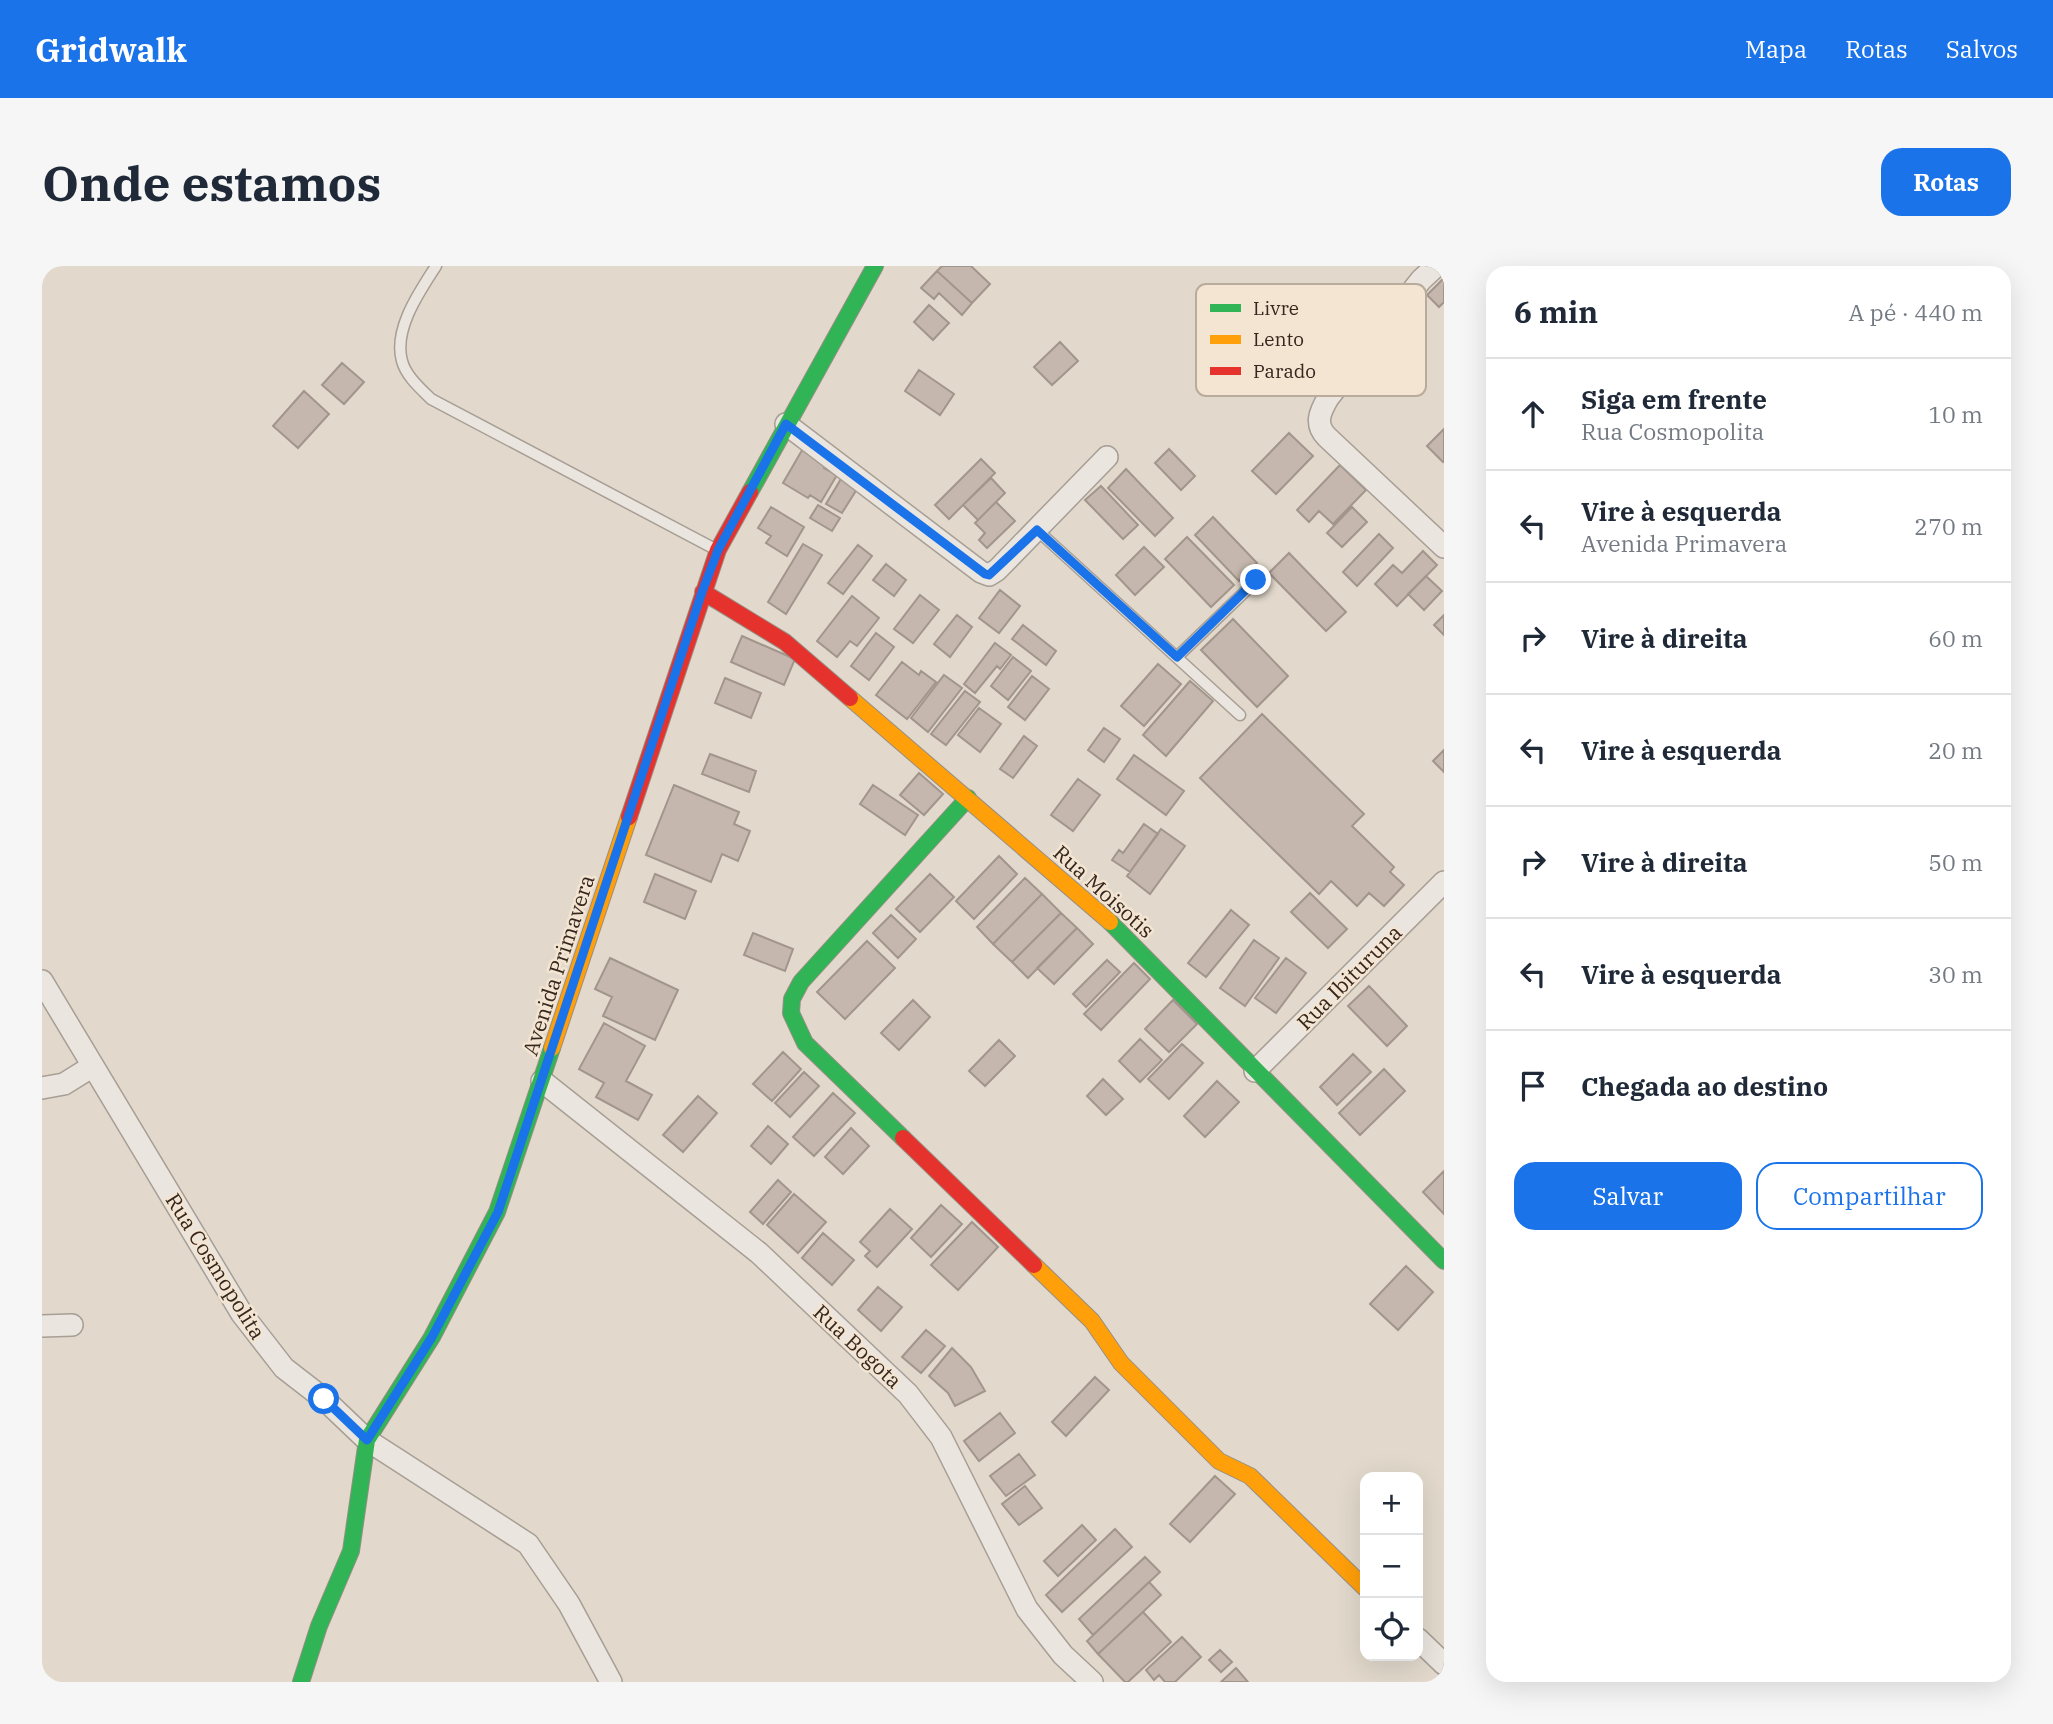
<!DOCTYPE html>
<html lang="pt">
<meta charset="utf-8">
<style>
body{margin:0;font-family:"IBM Plex Serif",serif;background:#f6f6f7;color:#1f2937}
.controls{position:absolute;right:21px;bottom:21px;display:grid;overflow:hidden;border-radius:14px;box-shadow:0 7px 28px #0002}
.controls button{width:63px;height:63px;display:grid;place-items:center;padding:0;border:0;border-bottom:2px solid #e0e1e3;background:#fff;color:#1f2937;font:35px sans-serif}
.stop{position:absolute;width:21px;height:21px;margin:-16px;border:5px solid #1a73e8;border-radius:50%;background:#fff}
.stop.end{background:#1a73e8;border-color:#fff;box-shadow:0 2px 7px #0008}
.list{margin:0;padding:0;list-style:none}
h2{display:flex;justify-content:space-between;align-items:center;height:91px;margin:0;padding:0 28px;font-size:30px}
h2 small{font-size:23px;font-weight:400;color:#747a83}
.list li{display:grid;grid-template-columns:46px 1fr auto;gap:21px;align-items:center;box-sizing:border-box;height:112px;padding:0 28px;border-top:2px solid #e0e1e3}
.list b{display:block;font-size:26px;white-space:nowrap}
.list p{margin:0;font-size:23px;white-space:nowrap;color:#747a83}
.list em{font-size:23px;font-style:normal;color:#747a83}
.actions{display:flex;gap:14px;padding:21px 28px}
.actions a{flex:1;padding:16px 0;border:2px solid #1a73e8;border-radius:21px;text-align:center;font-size:24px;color:#1a73e8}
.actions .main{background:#1a73e8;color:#fff}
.icon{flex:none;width:38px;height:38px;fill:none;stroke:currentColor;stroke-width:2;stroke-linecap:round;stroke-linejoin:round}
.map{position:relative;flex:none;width:1402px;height:1416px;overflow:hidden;border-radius:21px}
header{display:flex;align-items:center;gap:42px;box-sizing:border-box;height:98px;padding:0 35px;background:#1a73e8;color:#fff}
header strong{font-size:33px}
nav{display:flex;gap:38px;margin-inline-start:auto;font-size:24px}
.intro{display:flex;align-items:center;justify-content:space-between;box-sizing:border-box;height:168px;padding:0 42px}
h1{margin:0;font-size:49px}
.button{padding:18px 32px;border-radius:21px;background:#1a73e8;color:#fff;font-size:24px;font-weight:700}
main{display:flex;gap:42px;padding:0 42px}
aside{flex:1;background:#fff;border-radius:21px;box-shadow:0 7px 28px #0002}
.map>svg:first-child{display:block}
.building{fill:#c5b7ad;stroke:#a2958c;stroke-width:2}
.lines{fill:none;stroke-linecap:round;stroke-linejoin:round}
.lane-casing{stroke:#a79e95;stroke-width:13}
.street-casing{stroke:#a79e95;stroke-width:24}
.fast-casing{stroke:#978e85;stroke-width:18}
.slow-casing{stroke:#978e85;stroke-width:18}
.jam-casing{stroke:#978e85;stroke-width:18}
.lane{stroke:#eae5de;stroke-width:10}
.street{stroke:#eae5de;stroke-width:21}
.fast{stroke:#30b455;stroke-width:16}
.slow{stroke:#ff9f0a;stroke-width:16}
.jam{stroke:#e5322d;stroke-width:16}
.route{stroke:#1a73e8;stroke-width:9}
.labels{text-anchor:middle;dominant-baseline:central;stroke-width:5;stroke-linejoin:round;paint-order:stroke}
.street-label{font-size:21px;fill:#35261e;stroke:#f3e5d2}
.key{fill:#f3e5d2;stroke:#baac9c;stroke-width:2}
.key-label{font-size:19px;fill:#35261e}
</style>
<header>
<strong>Gridwalk</strong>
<nav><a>Mapa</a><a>Rotas</a><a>Salvos</a></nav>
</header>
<div class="intro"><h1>Onde estamos</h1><a class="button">Rotas</a></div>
<main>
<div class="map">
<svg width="1402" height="1416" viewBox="0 0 1402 1416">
<rect width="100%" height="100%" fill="#e2d9cc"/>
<path class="building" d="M900 0H929L948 18 930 37 895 5Z
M895 5 930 37 920 49 897 27 892 33 879 22Z
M1402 12V36L1397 41 1385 29Z
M887 39 907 57 891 74 872 56Z
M1018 76 1036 95 1010 119 992 101Z
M300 97 322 116 302 138 280 119Z
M877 104 912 128 898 149 863 125Z
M262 125 287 148 256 182 231 160Z
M1402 163V195L1401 196 1385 180Z
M1247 167 1271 190 1234 228 1210 205Z
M763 179 787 193 782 202 795 209 779 236 768 229 766 232 741 217Z
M1127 183 1153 210 1139 224 1113 197Z
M939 193 953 207 907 253 893 239Z
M1298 199 1324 224 1291 258 1277 245 1267 256 1255 244Z
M1084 203 1131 252 1113 270 1066 222Z
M949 212 963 227 936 254 921 239Z
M799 213 815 223 800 247 784 238Z
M1059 220 1096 259 1081 273 1043 234Z
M954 236 973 255 945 282 937 274 943 267 933 257Z
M776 239 798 252 790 265 768 252Z
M729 241 762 261 745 290 724 277 729 270 716 262Z
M1310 241 1325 256 1300 281 1285 267Z
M1171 251 1215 297 1197 315 1153 269Z
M1337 268 1351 282 1315 320 1301 306Z
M1145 271 1192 319 1169 341 1123 293Z
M761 278 780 289 744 348 726 336Z
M816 279 830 290 801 328 786 317Z
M1102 281 1122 301 1093 329 1074 309Z
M1381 285 1395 299 1355 340 1333 318 1351 299 1360 307Z
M1247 287 1304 346 1284 365 1227 307Z
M844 298 864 314 852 330 831 314Z
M1384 310 1400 325 1382 344 1366 328Z
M958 324 978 340 957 367 937 352Z
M878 329 897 344 871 377 852 363Z
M810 330 837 352 815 380 808 375 795 391 775 375Z
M915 349 930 361 908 391 892 378Z
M1402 349V369L1392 359Z
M1191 353 1246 410 1215 441 1159 384Z
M981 359 1014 385 1004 399 970 373Z
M834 367 852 381 827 414 809 400Z
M700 370 753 393 742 419 689 396Z
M953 377 969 389 958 403 955 400 933 427 922 418Z
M971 391 989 405 966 434 949 420Z
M860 396 877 409 879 405 894 416 865 453 834 429Z
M1116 398 1139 418 1102 460 1079 440Z
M902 409 920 422 886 466 869 452Z
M990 410 1007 423 983 454 966 441Z
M683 412 719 427 709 452 673 437Z
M1148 415 1171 435 1124 490 1101 469Z
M923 425 938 436 904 479 889 468Z
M937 442 959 458 938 486 916 469Z
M1220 448 1322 548 1310 560 1352 601 1348 606 1362 619 1342 640 1327 627 1315 640 1289 615 1277 628 1158 512Z
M1062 462 1078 473 1062 496 1046 484Z
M982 470 995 480 971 512 958 503Z
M1402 484V506L1391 495Z
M668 488 714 505 707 526 660 508Z
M1092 489 1142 525 1124 549 1075 513Z
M877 507 901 528 882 549 858 529Z
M1036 513 1058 529 1031 565 1009 549Z
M632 519 697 546 692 558 708 565 696 595 680 588 669 616 604 589Z
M831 519 876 549 863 569 818 538Z
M1102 558 1116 568 1088 606 1070 594 1077 584 1081 587Z
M1119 563 1143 580 1108 628 1085 610Z
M957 590 975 608 932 653 914 635Z
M613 608 654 625 643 653 602 636Z
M888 608 912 631 878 666 854 643Z
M983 612 1000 628 951 678 935 661Z
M1268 627 1305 663 1286 682 1249 646Z
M1000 628 1019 647 970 696 951 678Z
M1189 644 1207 659 1164 711 1146 697Z
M1019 647 1035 662 986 712 970 696Z
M849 649 874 673 856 692 831 667Z
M1035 662 1051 678 1012 718 995 702Z
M711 667 751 683 743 705 702 689Z
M1212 674 1237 692 1203 740 1178 722Z
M825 675 853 702 803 753 775 726Z
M568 692 636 724 613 774 561 750 570 731 553 723Z
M1244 692 1264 707 1234 747 1213 732Z
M1065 694 1078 706 1044 741 1031 728Z
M1092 697 1108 713 1059 764 1042 748Z
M1327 720 1365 760 1345 780 1306 740Z
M871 734 888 751 857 784 839 767Z
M1131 734 1155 758 1127 786 1103 763Z
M562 757 603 780 584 815 610 829 596 854 554 831 562 817 537 803Z
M1098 773 1120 794 1098 816 1077 795Z
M957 774 973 790 943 820 927 805Z
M1140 778 1161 797 1127 833 1106 813Z
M741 786 759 803 730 835 711 818Z
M1311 788 1329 806 1295 839 1278 821Z
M1342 803 1363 825 1318 869 1297 847Z
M762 806 777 820 748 851 733 837Z
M1061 813 1081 833 1064 849 1045 830Z
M1175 815 1197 836 1163 871 1142 850Z
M791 827 813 847 772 890 751 871Z
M656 830 675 847 641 886 621 869Z
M726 860 746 878 729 898 709 880Z
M809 862 827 880 801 908 783 891Z
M1402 905V948L1381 926Z
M736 914 749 926 721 958 708 946Z
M752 928 784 956 756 987 725 959Z
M899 939 920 958 889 991 869 972Z
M848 943 870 963 835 1001 823 990 828 985 818 976Z
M930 956 956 981 916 1024 889 999Z
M781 967 812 994 790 1019 760 992Z
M1364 1000 1391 1026 1356 1064 1328 1038Z
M836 1021 860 1041 839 1065 816 1044Z
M884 1064 903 1080 879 1107 860 1091Z
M910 1082 929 1101 943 1125 913 1140 906 1127 887 1110Z
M1053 1111 1067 1124 1024 1170 1010 1156Z
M958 1147 973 1167 937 1195 922 1175Z
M977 1188 993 1209 964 1230 948 1210Z
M1173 1210 1193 1228 1148 1276 1128 1258Z
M983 1220 1000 1242 977 1259 960 1238Z
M1040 1259 1054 1274 1016 1310 1002 1295Z
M1073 1263 1090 1281 1020 1346 1004 1329Z
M1103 1291 1118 1306 1051 1369 1037 1353Z
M1107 1316 1119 1329 1056 1388 1045 1375Z
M1101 1346 1129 1376 1086 1416H1083L1056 1388Z
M1140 1371 1159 1391 1133 1416H1123L1117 1409 1112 1414 1104 1404Z
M1178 1384 1190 1396 1179 1406 1167 1394Z
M1194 1402 1206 1416H1179Z"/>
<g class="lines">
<defs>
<path id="lane" d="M394 0C378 25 351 63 360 95 364 110 378 122 389 133L673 283
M995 264 1198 449
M1135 391 1214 315"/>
<path id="street" d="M1394 0 1379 14 1286 132C1278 146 1272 158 1285 171L1402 281
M744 158 939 306 947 309 955 304 1065 191
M0 715 200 1048 242 1102 282 1133 325 1174 486 1278 527 1338 569 1416
M1213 805 1402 616
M500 815 717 987 866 1128 899 1171 985 1343 1021 1389 1050 1416
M0 822 22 818 51 800
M0 1060 30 1059
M1376 1373 1402 1398"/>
<path id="fast" d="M708 226 833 0
M1068 656 1402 995
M861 872 763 777 749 747 750 733 759 716 926 532
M259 1416 277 1360 309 1285 325 1174 390 1071 455 946 510 782"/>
<path id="slow" d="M808 432 1068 656
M510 782 587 551
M992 999 1050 1055 1079 1097 1177 1195 1208 1210 1323 1322"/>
<path id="jam" d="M661 326 743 376 808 432
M587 551 676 284 708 226
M861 872 992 999"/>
</defs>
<use href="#lane" class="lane-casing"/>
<use href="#street" class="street-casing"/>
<use href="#fast" class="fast-casing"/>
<use href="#slow" class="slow-casing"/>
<use href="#jam" class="jam-casing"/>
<use href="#lane" class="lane"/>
<use href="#street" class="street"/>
<use href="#fast" class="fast"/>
<use href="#slow" class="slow"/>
<use href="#jam" class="jam"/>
</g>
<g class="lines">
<path class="route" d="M282 1133 325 1174 390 1071 456 946 660 326 676 284 744 158 943 308 947 309 995 264 1135 391 1214 314"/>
</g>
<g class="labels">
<g class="street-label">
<text transform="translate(1062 625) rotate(42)">Rua Moisotis</text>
<text transform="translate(516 699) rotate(-72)">Avenida Primavera</text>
<text transform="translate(1307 711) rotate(-45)">Rua Ibituruna</text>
<text transform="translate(174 1000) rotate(58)">Rua Cosmopolita</text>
<text transform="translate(816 1080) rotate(43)">Rua Bogota</text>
</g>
</g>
<rect x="1154" y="18" width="230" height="112" rx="10" class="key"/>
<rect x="1168" y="38" width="31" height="8" fill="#30b455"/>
<rect x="1168" y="69" width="31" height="9" fill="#ff9f0a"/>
<rect x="1168" y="101" width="31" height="8" fill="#e5322d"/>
<g class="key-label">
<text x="1211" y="49">Livre</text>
<text x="1211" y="80">Lento</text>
<text x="1211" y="112">Parado</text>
</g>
</svg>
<div class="controls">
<button>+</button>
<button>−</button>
<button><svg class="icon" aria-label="locate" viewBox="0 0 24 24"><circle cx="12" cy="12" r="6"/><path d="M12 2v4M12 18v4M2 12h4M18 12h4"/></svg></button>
</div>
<div class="stop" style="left:282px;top:1133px"></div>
<div class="stop end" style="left:1214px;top:314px"></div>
</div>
<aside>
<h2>6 min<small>A pé · 440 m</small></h2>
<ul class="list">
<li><svg class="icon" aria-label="ahead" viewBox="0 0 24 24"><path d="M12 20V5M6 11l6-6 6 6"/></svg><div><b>Siga em frente</b><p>Rua Cosmopolita</p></div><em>10 m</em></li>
<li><svg class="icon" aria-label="left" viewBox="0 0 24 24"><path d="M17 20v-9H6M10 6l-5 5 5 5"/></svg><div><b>Vire à esquerda</b><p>Avenida Primavera</p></div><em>270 m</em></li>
<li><svg class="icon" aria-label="right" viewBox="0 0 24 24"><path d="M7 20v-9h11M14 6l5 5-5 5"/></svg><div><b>Vire à direita</b></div><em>60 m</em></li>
<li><svg class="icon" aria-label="left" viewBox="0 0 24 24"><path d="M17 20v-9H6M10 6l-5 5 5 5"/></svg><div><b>Vire à esquerda</b></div><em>20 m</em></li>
<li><svg class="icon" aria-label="right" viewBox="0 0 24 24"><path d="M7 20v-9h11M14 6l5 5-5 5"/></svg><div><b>Vire à direita</b></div><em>50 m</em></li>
<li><svg class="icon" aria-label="left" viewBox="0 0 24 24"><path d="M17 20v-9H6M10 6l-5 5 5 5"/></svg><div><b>Vire à esquerda</b></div><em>30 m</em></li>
<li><svg class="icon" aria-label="arrive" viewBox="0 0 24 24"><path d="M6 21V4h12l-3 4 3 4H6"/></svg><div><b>Chegada ao destino</b></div></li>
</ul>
<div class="actions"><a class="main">Salvar</a><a>Compartilhar</a></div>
</aside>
</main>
